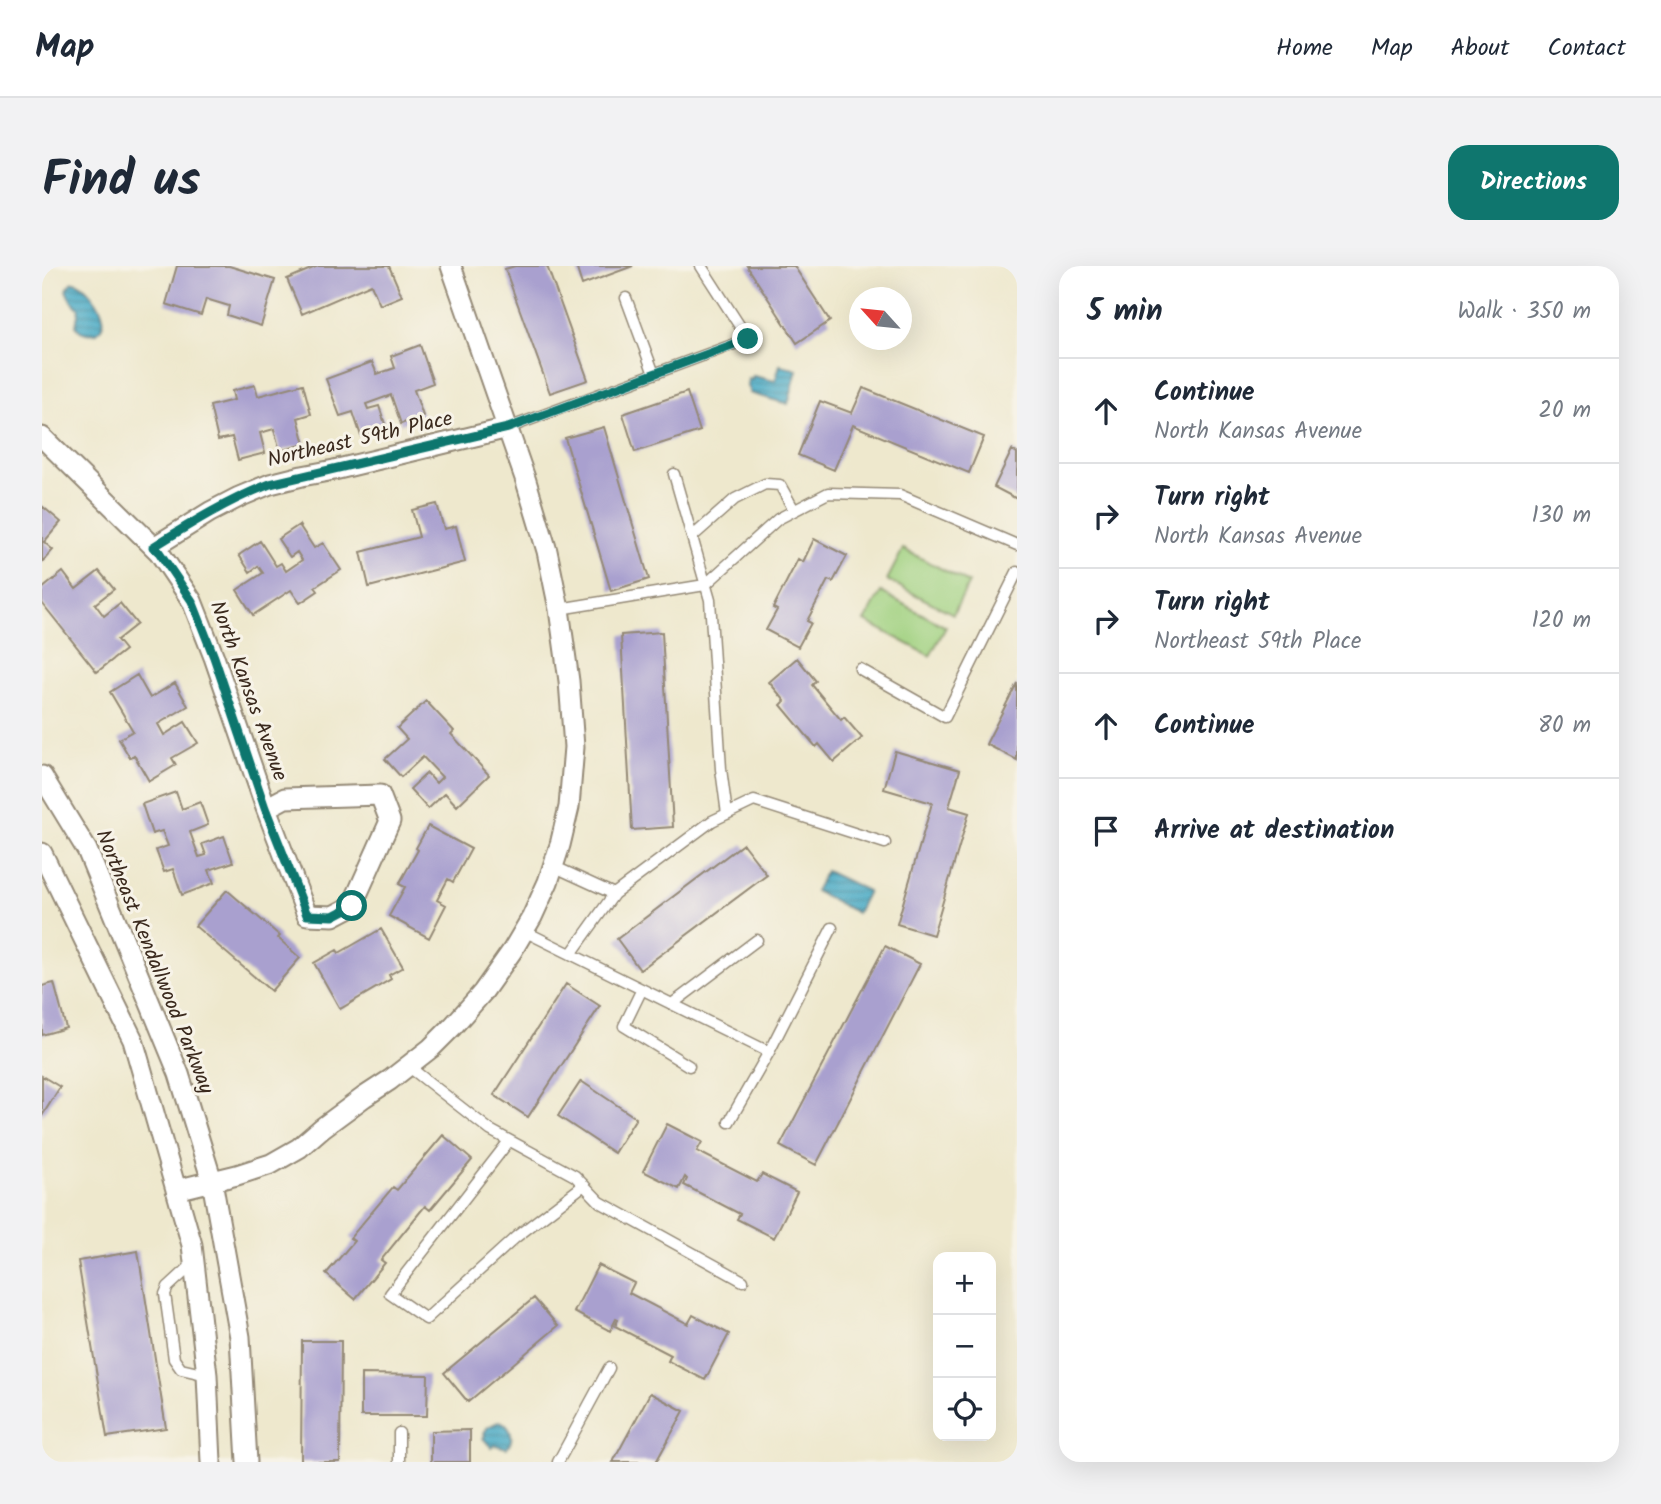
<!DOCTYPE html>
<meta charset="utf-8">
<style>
body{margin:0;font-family:Kalam,sans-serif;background:#f2f2f3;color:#1f2937}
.controls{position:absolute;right:21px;bottom:21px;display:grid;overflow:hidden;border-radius:14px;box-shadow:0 7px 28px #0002}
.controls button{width:63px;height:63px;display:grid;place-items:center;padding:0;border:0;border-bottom:2px solid #e0e1e3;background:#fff;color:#1f2937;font:35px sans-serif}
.compass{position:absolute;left:807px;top:21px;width:63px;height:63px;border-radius:50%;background:#fff;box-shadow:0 7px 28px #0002;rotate:297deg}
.stop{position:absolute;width:21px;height:21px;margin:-16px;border:5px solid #0f766e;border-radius:50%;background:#fff}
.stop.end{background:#0f766e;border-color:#fff;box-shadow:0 2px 7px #0008}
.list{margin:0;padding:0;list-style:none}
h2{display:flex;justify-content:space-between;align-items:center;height:91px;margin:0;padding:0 28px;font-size:30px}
h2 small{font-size:23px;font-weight:400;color:#747a83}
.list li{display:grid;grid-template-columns:46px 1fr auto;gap:21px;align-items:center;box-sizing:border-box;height:105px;padding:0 28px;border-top:2px solid #e0e1e3}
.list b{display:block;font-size:26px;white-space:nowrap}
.list p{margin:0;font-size:23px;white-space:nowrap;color:#747a83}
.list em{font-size:23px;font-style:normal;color:#747a83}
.icon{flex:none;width:38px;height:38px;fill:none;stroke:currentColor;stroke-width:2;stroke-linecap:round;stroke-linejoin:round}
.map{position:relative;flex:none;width:975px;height:1196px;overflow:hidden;border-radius:21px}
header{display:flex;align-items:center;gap:42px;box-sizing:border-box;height:98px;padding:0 35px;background:#fff;border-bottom:2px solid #e0e1e3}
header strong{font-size:33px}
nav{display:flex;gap:38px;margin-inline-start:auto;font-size:24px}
.intro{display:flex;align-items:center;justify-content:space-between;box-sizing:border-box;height:168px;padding:0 42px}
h1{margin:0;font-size:49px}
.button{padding:18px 32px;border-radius:21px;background:#0f766e;color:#fff;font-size:24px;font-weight:700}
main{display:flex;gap:42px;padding:0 42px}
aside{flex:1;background:#fff;border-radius:21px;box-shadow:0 7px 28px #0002}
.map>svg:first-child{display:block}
.garden{fill:#a0d180;stroke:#6e7e4f;stroke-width:2}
.water{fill:url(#water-rules);stroke:#406a72;stroke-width:2}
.building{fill:#a9a0cf}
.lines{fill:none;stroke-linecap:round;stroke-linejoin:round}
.service-casing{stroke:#948976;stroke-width:13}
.minor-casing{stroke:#948976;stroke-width:23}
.service{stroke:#fff;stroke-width:10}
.minor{stroke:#fff;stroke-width:19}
.route{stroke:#0f766e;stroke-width:9}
.labels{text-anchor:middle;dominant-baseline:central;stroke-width:6;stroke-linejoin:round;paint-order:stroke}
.street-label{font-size:21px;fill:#3b2a1e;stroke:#f7f3e8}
</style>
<header>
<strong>Map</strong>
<nav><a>Home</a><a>Map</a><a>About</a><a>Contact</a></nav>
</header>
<div class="intro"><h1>Find us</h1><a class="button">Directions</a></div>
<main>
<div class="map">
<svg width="975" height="1196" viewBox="0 0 975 1196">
<defs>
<pattern id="water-rules" width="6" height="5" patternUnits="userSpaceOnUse" patternTransform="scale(1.75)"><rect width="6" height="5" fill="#45a9c5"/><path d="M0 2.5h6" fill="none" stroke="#3b8a9f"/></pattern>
</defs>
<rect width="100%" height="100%" fill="#f7f3e8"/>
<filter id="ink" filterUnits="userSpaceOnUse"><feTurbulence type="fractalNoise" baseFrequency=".0143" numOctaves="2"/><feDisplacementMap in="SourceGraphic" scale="14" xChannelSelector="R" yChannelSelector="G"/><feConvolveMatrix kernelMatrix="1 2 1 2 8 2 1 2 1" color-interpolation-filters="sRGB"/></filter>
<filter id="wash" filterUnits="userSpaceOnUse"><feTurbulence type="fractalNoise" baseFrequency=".00686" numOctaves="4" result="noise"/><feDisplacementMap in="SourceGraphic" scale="28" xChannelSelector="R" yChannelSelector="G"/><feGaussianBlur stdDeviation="1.57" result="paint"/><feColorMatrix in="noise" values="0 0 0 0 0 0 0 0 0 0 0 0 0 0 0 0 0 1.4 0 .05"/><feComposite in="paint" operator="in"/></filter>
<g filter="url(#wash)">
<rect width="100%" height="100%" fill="#eee8cd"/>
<path class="garden" d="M861 283 927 317 911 348 845 314Z
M839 326 904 361 888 390 823 355Z"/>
<path class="water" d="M33 16C44 19 59 39 61 51 63 58 59 63 55 67 46 68 39 68 34 60L37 43 27 31 24 24 29 17Z
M738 99 755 104 746 138 707 127V122L705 121 706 113 710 114 711 110 733 115Z
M784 605 826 625 815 647 773 625Z
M458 1155C469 1160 473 1173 465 1182L453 1179 450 1182 441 1172 443 1170 442 1167 446 1161Z"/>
<g id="blocks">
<path class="building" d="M135 0H187L233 14 219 60 185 49 187 40 164 33 159 49 124 38Z
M276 0H347L360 30 338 39 329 18 260 48 245 13Z
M473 0H505L546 114 508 127 463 3Z
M534 0H591L540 19Z
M705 0H752L788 55 755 77Z
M378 79 391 117 372 124 381 150 359 158 349 129 324 138 326 143 337 140 344 161 319 170 311 146 298 150 284 113 330 96 335 108 353 102 349 90Z
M261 118 269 148 256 152 263 178 238 185 232 163 218 167 223 187 196 194 190 171 176 174 168 140 192 134 190 125 213 119 216 130Z
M821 122 942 171 927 207 811 159 792 204 756 189 778 135 810 147Z
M645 126 658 165 593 186 581 148Z
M562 161 607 313 569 325 523 172Z
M970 184 975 187V233L952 221Z
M395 238 402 263 414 260 423 296 327 321 319 286 377 271 370 244Z
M0 240 19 256 2 276 11 284 0 296Z
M257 259 272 282 281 277 299 304 273 321 276 325 258 337 249 324 211 349 195 324 221 307 216 300 208 306 197 289 218 275 234 300 239 297 244 305 260 294 255 286 248 291 236 273Z
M772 273 805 290 791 316 786 314 765 355 769 357 756 381 724 364 735 344 731 342 756 293 761 296Z
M57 305 72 323 53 338 62 350 78 337 95 358 75 374 83 384 55 406 0 337V323L21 306 34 323Z
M620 366 631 561 590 564 579 369Z
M755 392 774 415 770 419 799 454 802 451 820 472 792 496 777 478 774 481 739 439 743 435 727 416Z
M95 409 108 432 133 417 146 440 116 458 122 469 143 456 156 477 130 492 134 499 107 515 92 489 88 492 77 473 91 465 68 426Z
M975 417V494L944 478Z
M384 435 412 465 409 468 447 509 415 540 403 527 386 543 368 523 385 507 394 517 400 511 381 491 359 511 343 493 365 473 355 462Z
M853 485 918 504 907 541 927 547 891 669 855 658 890 537 842 523Z
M134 526 140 543 158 536 166 559 148 566 157 591 164 589 160 578 182 570 191 596 167 604 172 617 140 629 131 603 122 606 114 584 126 580 120 565 110 568 100 538Z
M386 560 429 583 411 616 406 613 395 634 404 639 387 672 347 650 363 621 357 618 376 584 374 582Z
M701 578 725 609 598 704 575 673Z
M185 624 238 670 236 672 258 692 229 725 153 660Z
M339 663 361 701 347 709 349 713 298 743 272 697 295 684 297 687Z
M843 680 878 698 774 899 738 880Z
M12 717 24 762 0 769V720Z
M524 718 558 740 486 851 452 829Z
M0 810 18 821 0 850Z
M539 815 594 852 572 887 516 850Z
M625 858 660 876 655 885 715 916 720 908 755 926 732 972 695 953 698 948 642 919 645 913 643 911 637 923 601 905Z
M401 869 430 894 388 944 383 940 339 994 343 997 313 1033 284 1008 312 975 308 972 351 921 355 924Z
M96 985 124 1162 65 1171 36 995Z
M556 999 592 1017 587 1027 646 1058 651 1049 687 1068 663 1114 626 1095 629 1089 573 1060 576 1054 574 1053 568 1065 532 1046Z
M492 1032 516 1060 426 1136 402 1107Z
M260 1075H299L298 1196H259Z
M319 1108 386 1109 385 1150H319Z
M608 1127 642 1145 614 1196H571Z
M428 1164V1196H389V1165Z"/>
</g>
</g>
<g filter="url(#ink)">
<use href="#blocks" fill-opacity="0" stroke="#948976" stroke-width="2"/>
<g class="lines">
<defs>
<path id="service" d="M584 32 612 108
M466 162 706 73 659 0
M632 208 668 334 679 503 685 548
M650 271 693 233 723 218 738 219 752 244
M517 343 663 319 736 253 786 227 858 229 975 279
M818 403 903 451 975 306
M511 600 572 628
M482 665 727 786
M529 688 572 628 670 555 712 535 843 577
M600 723 582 760 647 800
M630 738 715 674
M366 800 448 864 533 910 558 936 701 1015
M687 856 727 786 790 662
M467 875 348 1028 384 1053 474 971 542 919
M152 997 126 1021 123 1028 132 1093 139 1103 165 1109
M357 1196V1167
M516 1196 567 1102"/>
<path id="minor" d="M0 171 117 286 150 335 172 391 224 542
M112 281 168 246 197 231 228 218 260 210 292 204 466 162
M0 510 45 584 137 808 170 915 198 1071 205 1196
M338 529 348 555 310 640 291 650 265 649 224 542 243 532Z
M0 587 91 774 150 979 165 1109 169 1196
M134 924 195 909 229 898 257 882 280 862 322 831 348 814 389 782 411 760 441 726 470 685 490 651 506 616 518 579 527 541 532 481 527 415 517 343 505 285 484 215 409 0"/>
</defs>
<use href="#service" class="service-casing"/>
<use href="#minor" class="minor-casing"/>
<use href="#service" class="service"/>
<use href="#minor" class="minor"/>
</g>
</g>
<g class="lines" filter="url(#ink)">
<path class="route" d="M310 640 291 650 265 649 223 542 172 391 150 335 117 286 111 281C151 256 185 235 228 218L466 162 706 73"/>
</g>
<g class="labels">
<g class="street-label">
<text transform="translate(318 174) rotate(-13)">Northeast 59th Place</text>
<text transform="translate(206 425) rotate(70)">North Kansas Avenue</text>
<text transform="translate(112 696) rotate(68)">Northeast Kendallwood Parkway</text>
</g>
</g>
</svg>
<div class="controls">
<button>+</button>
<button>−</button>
<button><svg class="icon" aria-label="locate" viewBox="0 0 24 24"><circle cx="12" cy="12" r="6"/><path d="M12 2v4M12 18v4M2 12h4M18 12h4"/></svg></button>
</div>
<svg class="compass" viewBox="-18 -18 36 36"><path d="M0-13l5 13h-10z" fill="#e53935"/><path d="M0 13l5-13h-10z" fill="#747a83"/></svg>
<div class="stop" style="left:310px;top:640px"></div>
<div class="stop end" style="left:706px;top:73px"></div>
</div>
<aside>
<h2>5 min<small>Walk · 350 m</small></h2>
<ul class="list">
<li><svg class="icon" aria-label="ahead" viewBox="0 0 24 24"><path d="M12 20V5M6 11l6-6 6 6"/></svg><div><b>Continue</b><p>North Kansas Avenue</p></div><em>20 m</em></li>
<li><svg class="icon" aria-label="right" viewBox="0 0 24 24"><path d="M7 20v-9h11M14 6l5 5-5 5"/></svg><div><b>Turn right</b><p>North Kansas Avenue</p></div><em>130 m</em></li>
<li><svg class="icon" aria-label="right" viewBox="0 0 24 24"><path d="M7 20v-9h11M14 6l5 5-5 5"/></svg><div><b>Turn right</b><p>Northeast 59th Place</p></div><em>120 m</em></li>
<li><svg class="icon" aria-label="ahead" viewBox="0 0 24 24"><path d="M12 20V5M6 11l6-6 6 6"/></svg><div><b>Continue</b></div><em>80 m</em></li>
<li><svg class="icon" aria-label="arrive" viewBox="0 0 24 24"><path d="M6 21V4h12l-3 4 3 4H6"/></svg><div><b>Arrive at destination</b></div></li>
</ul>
</aside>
</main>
